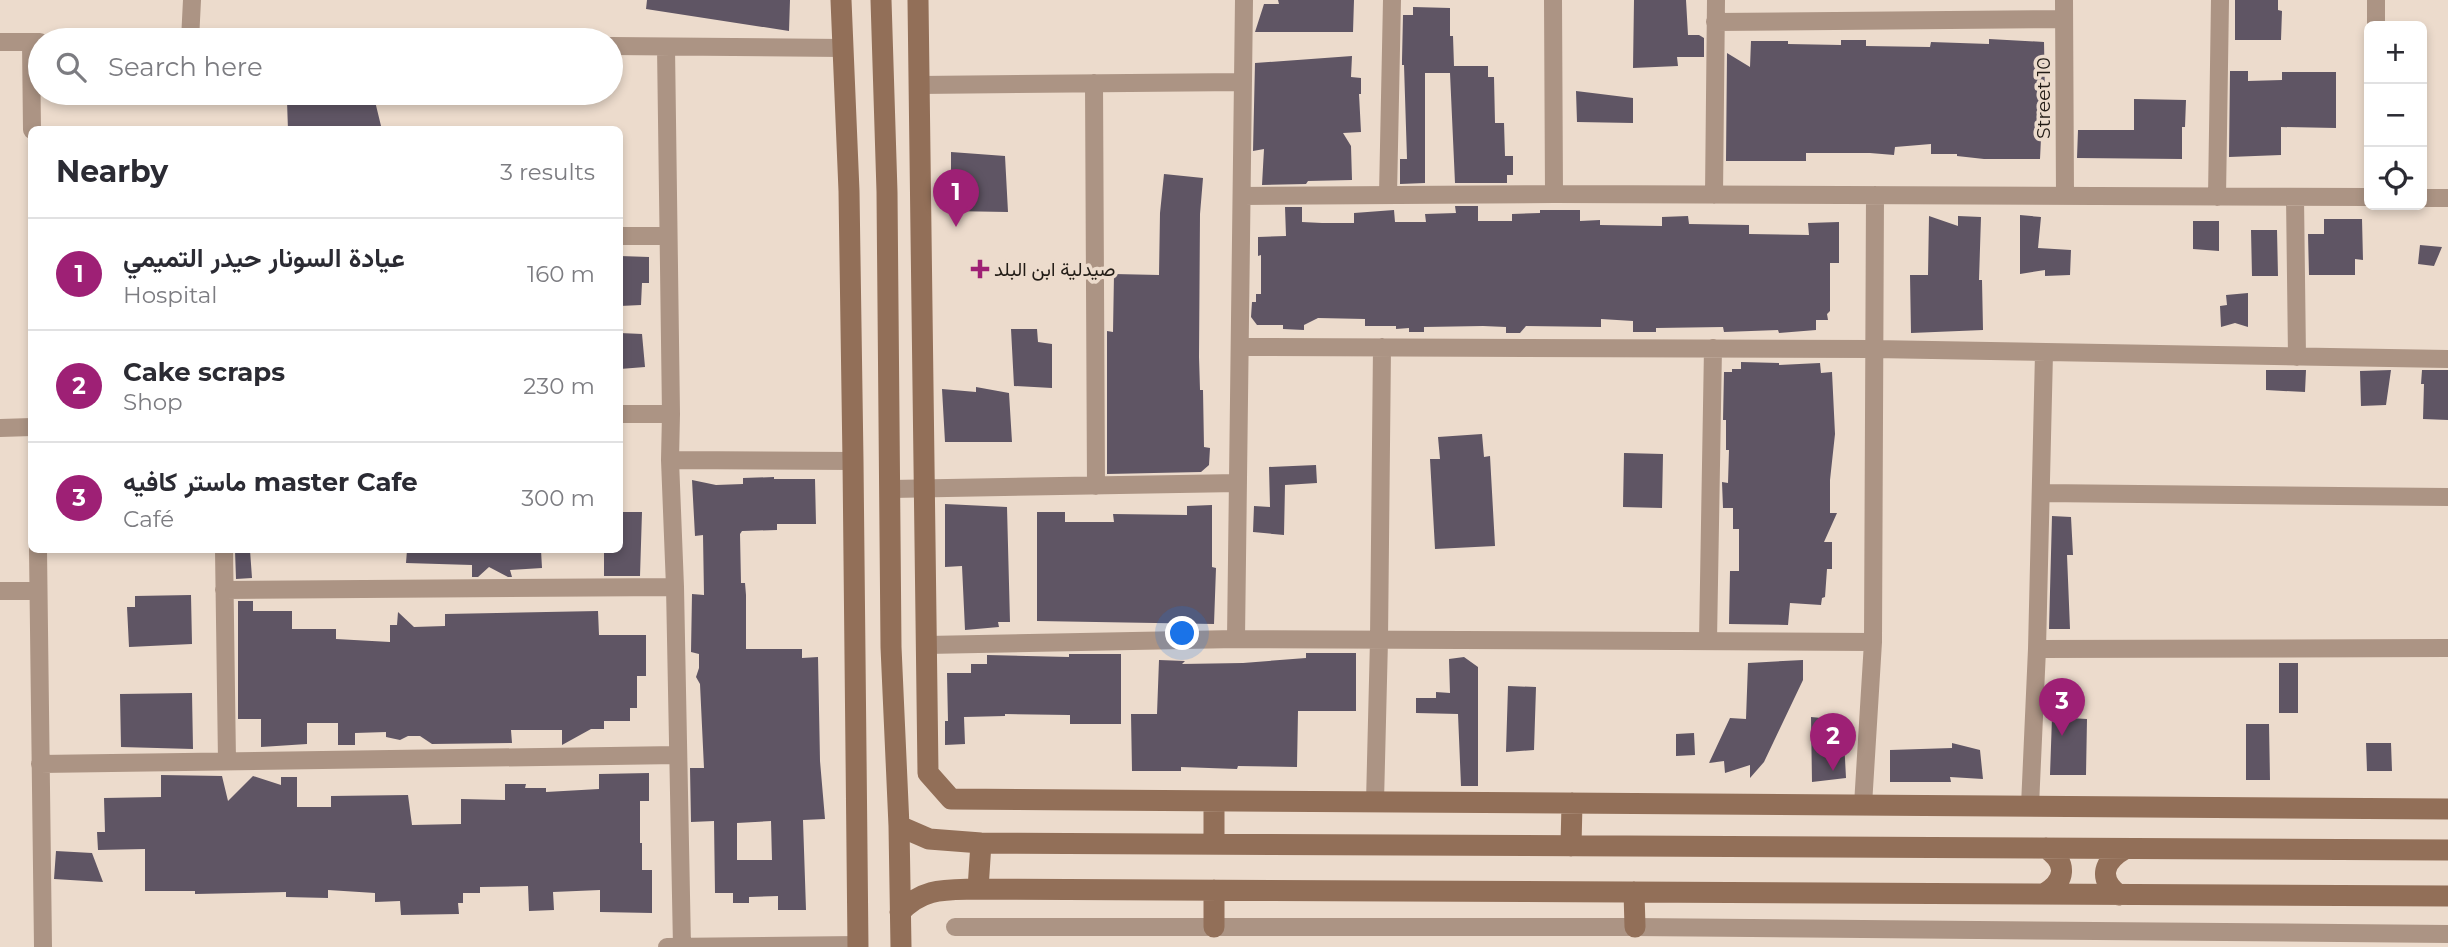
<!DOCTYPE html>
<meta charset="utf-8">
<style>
body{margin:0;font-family:Montserrat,Vazirmatn,sans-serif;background:#f7f7f7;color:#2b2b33}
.controls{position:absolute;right:21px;top:21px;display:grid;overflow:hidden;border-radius:10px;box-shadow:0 4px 10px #0003}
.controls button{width:63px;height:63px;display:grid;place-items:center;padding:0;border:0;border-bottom:2px solid #e1e1e2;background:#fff;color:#2b2b33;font:35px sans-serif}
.you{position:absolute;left:1183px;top:634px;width:24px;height:24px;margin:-18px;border:5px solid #fff;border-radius:50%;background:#1a73e8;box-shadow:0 0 0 10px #1a73e833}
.badge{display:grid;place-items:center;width:46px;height:46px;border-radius:50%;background:#9e2075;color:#fff;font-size:23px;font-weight:700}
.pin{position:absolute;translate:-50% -58px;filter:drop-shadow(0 2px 4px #0008)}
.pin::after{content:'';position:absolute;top:37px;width:24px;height:21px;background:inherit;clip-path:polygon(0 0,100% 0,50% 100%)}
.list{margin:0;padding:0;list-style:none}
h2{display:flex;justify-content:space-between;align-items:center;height:91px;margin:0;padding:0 28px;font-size:30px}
h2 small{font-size:23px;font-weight:400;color:#7c7c81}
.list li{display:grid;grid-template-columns:46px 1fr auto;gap:21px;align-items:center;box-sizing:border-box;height:112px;padding:0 28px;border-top:2px solid #e1e1e2}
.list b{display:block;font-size:26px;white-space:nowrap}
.list p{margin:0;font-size:23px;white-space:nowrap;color:#7c7c81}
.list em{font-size:23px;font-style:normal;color:#7c7c81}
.icon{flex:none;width:38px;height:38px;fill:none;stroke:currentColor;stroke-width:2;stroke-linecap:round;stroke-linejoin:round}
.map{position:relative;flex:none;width:2448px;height:947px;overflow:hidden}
.search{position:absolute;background:#fff;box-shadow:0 4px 10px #0003;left:28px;top:28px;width:595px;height:77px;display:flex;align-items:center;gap:18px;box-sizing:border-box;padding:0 24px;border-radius:38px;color:#7c7c81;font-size:26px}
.panel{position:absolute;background:#fff;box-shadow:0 4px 10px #0003;left:28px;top:126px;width:595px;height:427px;border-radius:10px}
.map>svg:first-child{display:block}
.building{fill:#5f5564;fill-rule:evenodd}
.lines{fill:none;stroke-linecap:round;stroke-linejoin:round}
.street{stroke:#ac9484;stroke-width:18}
.secondary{stroke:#926f58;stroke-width:21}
.poi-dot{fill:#9e2075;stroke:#ecdbcc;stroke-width:2.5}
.labels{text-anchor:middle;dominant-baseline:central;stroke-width:7;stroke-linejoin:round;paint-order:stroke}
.street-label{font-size:19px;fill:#211b15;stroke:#ecdbcc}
.poi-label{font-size:19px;fill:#211b15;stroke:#ecdbcc;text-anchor:start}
</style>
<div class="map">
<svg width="2448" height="947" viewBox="0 0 2448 947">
<rect width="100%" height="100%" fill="#ecdbcc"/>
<path class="building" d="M647 0H790L789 31 646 9Z
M1278 0H1354L1353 32H1255L1264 4H1279Z
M1634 0H1686L1688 35H1699L1704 38V57H1677L1678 66 1633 68Z
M2235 0H2278V10L2282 11 2281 40H2235Z
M1413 7 1450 8V36H1453L1454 66H1488V77H1494L1495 123H1504L1505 156H1513V175H1507V183H1455L1450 73H1425V183L1400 184V159H1407L1404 65H1402V60L1403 15H1413Z
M1989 39 2044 42 2045 97H2043L2040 159H1984L1957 156V154H1931V144L1895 147 1894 155 1870 153H1806V161H1726L1727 53 1750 67 1751 41H1788V44L1841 45V40H1866V46L1930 47 1931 42 1989 44Z
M1352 56 1351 77 1361 78V94H1359L1361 132 1343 133 1351 146 1352 180 1308 181 1306 184 1262 185 1264 149 1253 151 1255 63Z
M2230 71H2248V81L2282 80V72H2336V128L2281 127V155L2229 157Z
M1576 91 1633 98V123L1577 122Z
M360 93H373L382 130H288L287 101 361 102Z
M2134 99 2186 100 2185 127H2182V159L2077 158 2078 130H2134Z
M951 152 1005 156 1008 212 951 211Z
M1164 174 1203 178 1200 214 1199 357 1200 390H1203L1204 447 1210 448 1209 465 1201 472 1107 474V331L1113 332 1114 274 1159 275 1160 213Z
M1455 206H1478V221H1512V214L1540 213V210H1580V221L1600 220V225L1662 226V217L1688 216 1689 224 1749 225V234L1809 235 1808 223 1839 222V263H1830V311L1827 314 1828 320H1816V330L1779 333 1778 330 1724 332 1723 327 1656 328V332H1633V321L1601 319V327L1526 326 1520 333H1506V327L1483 326 1424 327V332H1409V328L1396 329V326H1365V319L1318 318 1304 325V330L1283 329V325H1257L1251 317 1252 302H1256V294H1261V255L1258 256V237L1286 236 1285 207H1302V222L1322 223H1354V213L1394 210 1395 222H1426L1425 214 1456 213Z
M2020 215 2041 217 2038 248 2071 250 2070 275 2045 276V270L2020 274Z
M1929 216 1958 226V216L1981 217 1979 280H1982L1983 330 1911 333 1910 275H1928Z
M2324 219H2362L2363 260 2355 259V275H2309L2308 234H2324Z
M2193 221H2219V251L2193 249Z
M2251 230H2277L2278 276H2252Z
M2420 245 2442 247 2434 266 2418 264Z
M620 256 649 257V283H642L641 305 620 306Z
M2248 293V327L2235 323 2221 327 2220 306 2227 305 2226 295Z
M1011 329H1037L1038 342 1052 344V388L1014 386Z
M620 333 642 334 645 367 620 369Z
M1741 362 1779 363V365L1820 363 1821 373 1832 372 1835 434 1830 480V513H1837L1824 542H1832V569H1827L1825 597 1822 598 1821 605 1790 603 1788 625 1729 624 1730 571H1739V529H1733V508H1723L1722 482 1728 483 1729 450H1726V420H1723L1724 372H1732V369H1741Z
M2266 370H2306L2305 392 2266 390Z
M2391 370 2386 405 2361 406 2360 371Z
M2422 370H2448V420L2423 419 2424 384H2421Z
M976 387 1009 393 1012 442H945L942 389 976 392Z
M1482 434 1484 457 1490 456 1495 546 1435 549 1430 459H1440L1438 437Z
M1624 453 1663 454 1662 508 1623 507Z
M1316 465 1317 483 1285 485 1284 535 1253 532 1254 506 1270 507 1269 467Z
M774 477V479H815L816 524H777V530L742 531 740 534 741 583H745L746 595V649H802V658L818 657 820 761 825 819 803 820 806 910H778V896L749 897V903H733V893H715L714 821 691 822 690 768H704L700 684 696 677 699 668V654L691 652 692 594 704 595 703 535 695 536 692 480 716 485 743 484V478ZM771 821 772 860H737V823Z
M945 504 1007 507 1010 622H998L999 627 965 630 962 566 945 567Z
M1212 505V567L1216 568 1214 624 1037 621V512H1065V522H1114L1113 514 1187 515V506Z
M620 512H642L640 576H604V550H620Z
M2052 516 2071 517 2073 555H2067L2070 629H2049Z
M235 550H250L252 578 236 579Z
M407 550H541L542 568 510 570 512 577H508L489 567 478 577H472V565L406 563Z
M191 595 192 644 129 647 127 607H135V596Z
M238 601H253V611H292V629H336V639L390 642V625H397L398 612 414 627 445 626V614L598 611 599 635H646V676H637V708H630V721H604V729H591L562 745V730H511L512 743 432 744 420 736H408L400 740 386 737V732L355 733V745H338V723H307V744L261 747V719H238Z
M1306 653H1356V711H1298L1297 767 1238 766 1237 769 1181 767V771H1132L1131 714H1157L1159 660 1185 661 1182 664 1243 663 1306 658Z
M1069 654H1121V724H1070V715L1005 714V716L964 717 965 744 945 745V721H948L947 673H971V664H987V655L1069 657Z
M1464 657 1478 667V786H1461L1458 714 1416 713V698H1436V692L1450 693 1449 659Z
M1803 660V680L1764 762 1750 778V765L1725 773 1724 761 1709 763 1730 718 1746 719 1748 663Z
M2279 663H2298V713H2279Z
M1508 686 1536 687 1534 750 1506 752Z
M192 693 193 749 121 747 120 694Z
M1811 717 1843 720 1846 778 1812 782Z
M2052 717 2087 719 2086 775H2050Z
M2246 724H2269L2270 780H2246Z
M1694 733 1695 755 1676 756V734Z
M1952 743 1980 750 1983 779 1950 777 1951 782H1890V750L1952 748Z
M2366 743H2391L2392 771H2367Z
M649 773V801H640V843H642V870H652V913L600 912V890L553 892 554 910 529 911 528 886 480 887V893H463V903H458L459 914 401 915 400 901 375 902V893L328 890V898L286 897V892L195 894V891H145V849L98 850 97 832H105L104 798 161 797V775L222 776 228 801 253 776 281 785V777H297V807H331V796L408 795 412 825 461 824V799L505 800V784H526L525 788H546V792L599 789V774Z
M56 851 92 853 103 882 54 879Z"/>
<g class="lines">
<path class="street" d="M1553 0 1554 194
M2064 0 2065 196
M1715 22 2064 19
M2376 26V0
M161 40H225
M190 40 192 0
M0 42H40
M31 42 32 130
M611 46 842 48
M666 47 671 414 670 460 675 587 682 947
M1094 83 1096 486
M919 85 1243 82
M1388 195 1392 0
M1714 195 1716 0
M1243 196 1554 194 2369 197
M2217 197 2220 0
M2295 197 2297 357
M2422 198H2448
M620 236H667
M1240 347 1874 349 2448 359
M620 414H671
M0 428 32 427
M670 460 853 461
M891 489 1238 483
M2041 493 2448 497
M38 550 43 947
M224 550 227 761
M224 590 675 587
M0 591H38
M1236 639 1244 0
M1708 641 1713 348
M926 645 1236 639 1873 642
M2037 649 2448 648
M40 764 678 755
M1375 802 1379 640 1382 347
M1863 805 1873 642 1875 195
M2030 806 2037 649 2044 353
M955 927H1635L2448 934
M667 947 858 945"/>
<path class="secondary" d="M841 0 849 191 853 461 858 947
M881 0 887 192 891 647 899 826 901 947
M918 0 928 773 951 799 2448 809
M899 826 929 839 981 843 2448 850
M1214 844V801
M1571 846 1572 803
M978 889 981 843
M1634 892 1635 927
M2044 894C2066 881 2068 863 2046 848
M2119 895C2097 878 2104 861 2125 849
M900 912C924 887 945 890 978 889L2448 896
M1214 927V890"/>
</g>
<path class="poi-dot" d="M976.5 258.5h7v7h7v7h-7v7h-7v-7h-7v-7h7z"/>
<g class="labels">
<g class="street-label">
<text transform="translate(2043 98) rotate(-90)">Street 10</text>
</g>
<g class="poi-label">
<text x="994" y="269">صيدلية ابن البلد</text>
</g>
</g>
</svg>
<div class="controls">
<button>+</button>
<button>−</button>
<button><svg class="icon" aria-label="locate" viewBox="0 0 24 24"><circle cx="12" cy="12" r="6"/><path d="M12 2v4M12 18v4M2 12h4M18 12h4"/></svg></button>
</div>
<div class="you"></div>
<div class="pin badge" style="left:956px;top:227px">1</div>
<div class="pin badge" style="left:1833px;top:771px">2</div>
<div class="pin badge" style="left:2062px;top:736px">3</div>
<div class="search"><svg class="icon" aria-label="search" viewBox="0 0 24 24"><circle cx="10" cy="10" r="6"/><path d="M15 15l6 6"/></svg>Search here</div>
<section class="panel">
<h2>Nearby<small>3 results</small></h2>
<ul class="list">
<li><span class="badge">1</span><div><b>عيادة السونار حيدر التميمي</b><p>Hospital</p></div><em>160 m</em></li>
<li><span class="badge">2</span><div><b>Cake scraps</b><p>Shop</p></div><em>230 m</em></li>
<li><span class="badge">3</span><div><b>ماستر كافيه master Cafe</b><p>Café</p></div><em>300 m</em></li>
</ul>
</section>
</div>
